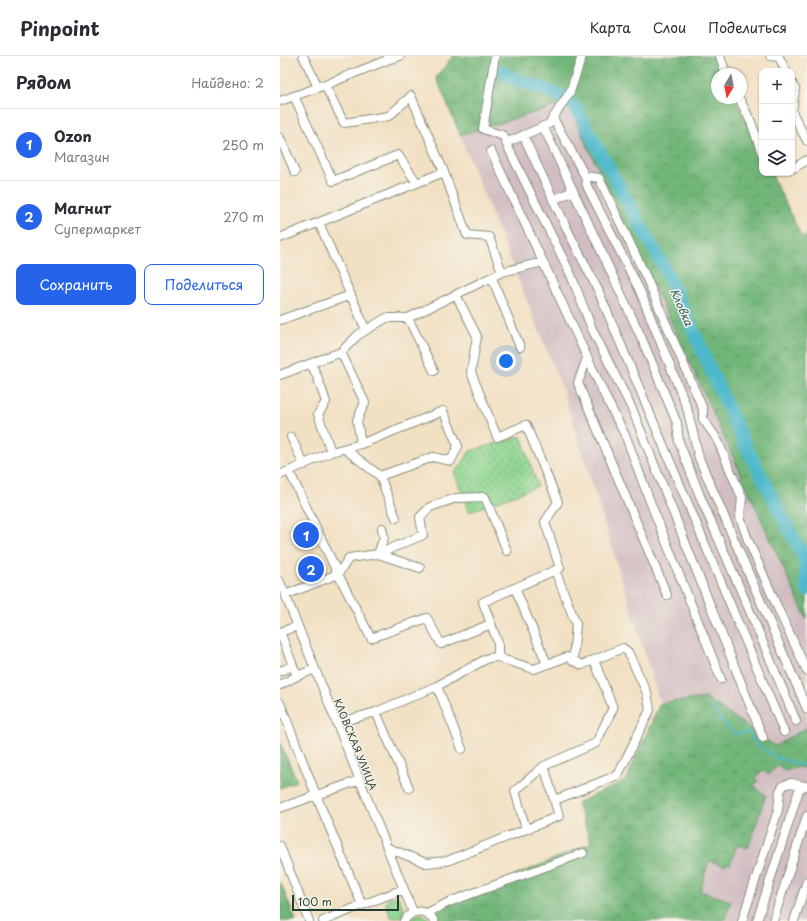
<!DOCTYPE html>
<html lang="ru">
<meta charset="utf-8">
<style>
body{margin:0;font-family:"Playpen Sans",sans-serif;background:#f2f2f3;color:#2b2b33}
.controls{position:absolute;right:12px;top:12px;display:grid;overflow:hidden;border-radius:8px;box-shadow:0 1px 3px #0004}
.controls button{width:36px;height:36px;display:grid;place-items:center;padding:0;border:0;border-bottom:1px solid #e1e1e2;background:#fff;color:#2b2b33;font:20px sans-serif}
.compass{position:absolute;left:431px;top:12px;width:36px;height:36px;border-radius:50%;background:#fff;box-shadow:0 1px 3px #0004;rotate:190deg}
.scale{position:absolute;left:12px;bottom:10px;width:107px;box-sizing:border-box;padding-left:4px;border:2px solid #1f3d34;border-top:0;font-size:11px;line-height:14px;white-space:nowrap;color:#1f3d34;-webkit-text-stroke:3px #f7f3e8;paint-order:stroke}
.you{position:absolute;left:226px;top:305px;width:14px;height:14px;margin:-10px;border:3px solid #fff;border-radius:50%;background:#1a73e8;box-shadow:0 0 0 6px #1a73e833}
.badge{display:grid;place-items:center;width:26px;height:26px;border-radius:50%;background:#2563eb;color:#fff;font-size:13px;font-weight:700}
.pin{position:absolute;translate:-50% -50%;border:2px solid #fff;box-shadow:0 1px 4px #0006}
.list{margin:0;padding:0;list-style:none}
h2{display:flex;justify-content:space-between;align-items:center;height:52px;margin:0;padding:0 16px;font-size:17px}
h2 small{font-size:13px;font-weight:400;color:#7c7c81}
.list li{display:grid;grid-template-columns:26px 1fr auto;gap:12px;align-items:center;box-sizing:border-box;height:72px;padding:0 16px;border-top:1px solid #e1e1e2}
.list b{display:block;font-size:15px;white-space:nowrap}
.list p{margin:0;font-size:13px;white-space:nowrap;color:#7c7c81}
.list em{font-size:13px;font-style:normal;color:#7c7c81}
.actions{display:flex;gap:8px;padding:12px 16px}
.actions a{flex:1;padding:9px 0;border:1px solid #2563eb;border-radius:8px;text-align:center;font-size:14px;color:#2563eb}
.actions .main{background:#2563eb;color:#fff}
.icon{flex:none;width:22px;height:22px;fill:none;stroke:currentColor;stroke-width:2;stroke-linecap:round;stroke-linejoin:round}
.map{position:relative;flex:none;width:527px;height:865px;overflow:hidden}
header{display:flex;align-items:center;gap:24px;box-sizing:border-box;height:56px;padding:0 20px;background:#fff;border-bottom:1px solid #e1e1e2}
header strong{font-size:19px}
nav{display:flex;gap:22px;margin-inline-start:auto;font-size:14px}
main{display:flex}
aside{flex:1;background:#fff}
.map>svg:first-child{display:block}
.industrial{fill:#d2bec2}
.green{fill:#8dd48e;stroke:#568861}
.forest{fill:url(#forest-crowns);stroke:#487a56}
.park{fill:url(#park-dots);stroke:#568861}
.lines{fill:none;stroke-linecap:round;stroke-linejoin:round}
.stream{stroke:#4fb9cc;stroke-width:2}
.river{stroke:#4fb9cc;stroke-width:13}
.minor-casing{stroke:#888e7c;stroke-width:10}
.minor{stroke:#fff;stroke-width:8}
.labels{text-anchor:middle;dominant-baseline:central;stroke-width:3;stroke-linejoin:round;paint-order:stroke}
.street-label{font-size:10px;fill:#1f3d34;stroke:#f7f3e8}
.water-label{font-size:11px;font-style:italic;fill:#2b5c5a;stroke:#f7f3e8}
</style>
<header>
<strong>Pinpoint</strong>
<nav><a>Карта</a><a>Слои</a><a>Поделиться</a></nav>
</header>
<main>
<aside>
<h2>Рядом<small>Найдено: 2</small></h2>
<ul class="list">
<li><span class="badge">1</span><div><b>Ozon</b><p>Магазин</p></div><em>250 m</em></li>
<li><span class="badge">2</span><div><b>Магнит</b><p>Супермаркет</p></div><em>270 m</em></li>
</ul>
<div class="actions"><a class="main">Сохранить</a><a>Поделиться</a></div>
</aside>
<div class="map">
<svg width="527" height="865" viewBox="0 0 527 865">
<defs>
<pattern id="forest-crowns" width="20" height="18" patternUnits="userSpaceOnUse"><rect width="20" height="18" fill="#72b679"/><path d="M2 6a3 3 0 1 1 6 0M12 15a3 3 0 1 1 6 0" fill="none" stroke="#5d9564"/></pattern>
<pattern id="park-dots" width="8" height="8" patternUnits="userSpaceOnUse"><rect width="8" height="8" fill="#8dd48e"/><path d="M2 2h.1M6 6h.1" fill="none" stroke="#73ad75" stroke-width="1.8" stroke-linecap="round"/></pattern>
</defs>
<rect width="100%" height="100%" fill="#f7f3e8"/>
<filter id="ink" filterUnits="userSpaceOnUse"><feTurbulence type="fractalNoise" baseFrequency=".025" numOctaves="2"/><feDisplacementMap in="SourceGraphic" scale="8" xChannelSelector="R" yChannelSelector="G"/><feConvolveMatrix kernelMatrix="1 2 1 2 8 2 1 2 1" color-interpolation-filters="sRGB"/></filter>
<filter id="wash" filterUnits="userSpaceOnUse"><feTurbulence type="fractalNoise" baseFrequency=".012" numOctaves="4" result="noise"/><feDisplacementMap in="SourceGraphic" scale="16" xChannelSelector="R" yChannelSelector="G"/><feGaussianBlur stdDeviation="0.9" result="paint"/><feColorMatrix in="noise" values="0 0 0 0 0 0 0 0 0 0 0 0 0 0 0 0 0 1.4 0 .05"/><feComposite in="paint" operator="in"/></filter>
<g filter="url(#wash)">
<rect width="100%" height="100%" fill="#f2e0c3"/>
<path class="industrial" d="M287 47 401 287 527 564V671L495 690 426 642 380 647 283 334 180 79Z
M498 709 504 715 518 711 527 713V865H444L451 845 420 835 430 805 445 810 457 789 468 792 480 736 473 729 474 722 483 714 488 719Z"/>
<path class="green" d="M118 840 124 853 122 860 117 862 111 861 106 849 108 842Z
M142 858 152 865H128L134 860Z"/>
<path class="forest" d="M173 0H434L443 18H437V42H455L482 98V117H491L522 181 527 179V564L401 287 287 47 180 79 156 21Z
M426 642 495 690 527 671V713L518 711 504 715 498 709 488 719 483 714 475 722 478 725 474 729 480 736 486 739 468 792 457 789 450 809 446 807 445 810 429 805 420 835 451 845 444 865H161L157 856 176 845 311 787 297 747 346 724 380 647Z
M0 686 17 725 0 732Z
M0 825 16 865H0Z"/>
<path class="park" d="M241 380 258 430 189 456 174 416 181 410 190 395Z"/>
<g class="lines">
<path class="stream" d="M431 651 442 665 455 678 469 676 475 687 495 701 527 711"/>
<path class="river" d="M221 15 238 25 262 32 285 42 295 51 386 215 463 385 524 502 527 534"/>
</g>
</g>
<g filter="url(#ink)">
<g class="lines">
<defs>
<path id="minor" d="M23 0 38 31
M215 0 203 73 224 80 226 87
M302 0 290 36 269 68 226 87 291 219 312 273 353 355 483 682
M440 0 446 18
M490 0 499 1 506 15
M107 4 120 0
M512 27 515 33 512 56 527 85
M14 40 53 125 118 99 137 127
M459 42 471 66 482 97
M0 45 45 29 107 4 108 0
M273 62 305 120 319 122 366 221 423 353V363L437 383 462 442 460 461 468 484 500 557 527 615
M263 70 362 283 397 367 399 386 420 440 474 565 516 665
M243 79 288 175 318 234 504 676
M0 82 15 116
M211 95 263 206
M512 113 527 104
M305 120 307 130 360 235 407 352 419 402 527 653
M273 144 293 135
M39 167 86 274
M0 182 164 116
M222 216 263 206 326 342 346 381 371 448 441 623
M212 222 240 291
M176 239 197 280 191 316 217 381 246 369 278 446 265 466 280 512 203 546 218 587V601
M128 262 154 315
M0 264 71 239
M61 296 85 347 77 364 81 388
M307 302 298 327 387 539
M31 308 37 320 46 346 38 358 51 396
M0 319 61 296 78 279 106 262H128L222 216 209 181 187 179 164 116 131 40 109 60 64 67 45 29
M11 381 24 409
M9 415 58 518 91 582 147 562 161 588 211 568
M0 419 51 396 81 388 163 355 178 390 171 405 153 401 100 420 65 393
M100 420 116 462
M98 498 143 479 140 461 150 451 176 442 205 441 227 495
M98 498 104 481 102 472
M275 514 296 568 293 605
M0 526 133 856
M235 532 267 608
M5 539 58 518 69 502 98 498 140 512
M0 576 17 620
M0 576 18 570
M0 615 13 610
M0 629 17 620 35 613
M157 630 182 693
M0 647 36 739 82 849
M96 656 129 732
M57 667 96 656 157 630 208 602 218 601 225 604 254 613 287 601 302 609 343 592 348 596 367 637 370 654 338 719 275 744
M0 752 80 724
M246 773 235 735 264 710
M0 790 29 865
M108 792 146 807 167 805 279 760 264 710 316 687 333 652 314 604
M147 857 169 846 303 797
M43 865 82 849 124 833
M124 865C132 853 146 852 154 865
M462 865 498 754 500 735 504 729 511 727 524 730
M477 865 519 734 524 730H526
M493 865 527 760
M514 865 527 825"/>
</defs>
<use href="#minor" class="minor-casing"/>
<use href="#minor" class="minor"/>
</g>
</g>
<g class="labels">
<g class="street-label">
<text transform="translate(76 688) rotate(68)">КЛОВСКАЯ УЛИЦА</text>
</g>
<g class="water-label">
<text transform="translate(402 251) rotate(66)">Кловка</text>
</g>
</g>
</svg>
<div class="controls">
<button>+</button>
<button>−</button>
<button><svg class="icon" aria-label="layers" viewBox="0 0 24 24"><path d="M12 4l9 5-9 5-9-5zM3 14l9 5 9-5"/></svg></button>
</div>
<svg class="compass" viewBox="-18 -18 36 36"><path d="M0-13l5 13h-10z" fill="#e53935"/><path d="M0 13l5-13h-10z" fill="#7c7c81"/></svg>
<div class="scale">100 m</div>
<div class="you"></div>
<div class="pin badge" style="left:26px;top:479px">1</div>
<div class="pin badge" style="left:31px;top:513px">2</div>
</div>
</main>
